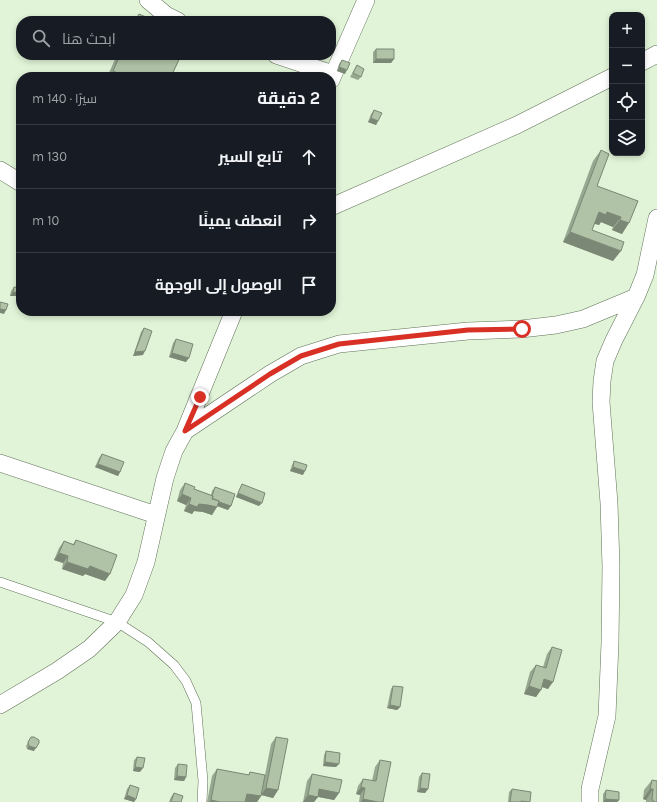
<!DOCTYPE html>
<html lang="ar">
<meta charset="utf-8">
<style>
body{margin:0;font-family:Karla,Cairo,sans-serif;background:#242831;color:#f1f3f6;direction:rtl}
.controls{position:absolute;right:12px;top:12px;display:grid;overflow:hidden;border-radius:8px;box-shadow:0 2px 6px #0003}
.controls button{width:36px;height:36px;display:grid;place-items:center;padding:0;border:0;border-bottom:1px solid #363941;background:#171b24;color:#f1f3f6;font:20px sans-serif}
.stop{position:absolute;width:12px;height:12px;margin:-9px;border:3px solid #d93025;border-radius:50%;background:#fff}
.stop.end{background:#d93025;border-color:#fff;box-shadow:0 1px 4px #0008}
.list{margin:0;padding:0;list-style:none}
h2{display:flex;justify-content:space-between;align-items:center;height:52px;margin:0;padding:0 16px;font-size:17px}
h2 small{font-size:13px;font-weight:400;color:#9ea1a6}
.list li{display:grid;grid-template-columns:26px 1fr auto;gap:12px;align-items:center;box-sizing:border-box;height:64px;padding:0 16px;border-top:1px solid #363941}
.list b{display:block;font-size:15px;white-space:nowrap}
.list em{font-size:13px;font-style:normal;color:#9ea1a6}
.icon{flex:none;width:22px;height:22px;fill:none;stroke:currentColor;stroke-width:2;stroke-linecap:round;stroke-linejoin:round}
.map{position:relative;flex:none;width:657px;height:802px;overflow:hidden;direction:ltr}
.search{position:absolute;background:#171b24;box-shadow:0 2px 6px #0003;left:16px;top:16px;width:320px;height:44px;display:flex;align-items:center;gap:10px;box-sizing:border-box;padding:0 14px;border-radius:16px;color:#9ea1a6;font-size:15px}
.panel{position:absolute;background:#171b24;box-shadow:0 2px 6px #0003;left:16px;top:72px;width:320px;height:244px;border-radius:16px;direction:rtl}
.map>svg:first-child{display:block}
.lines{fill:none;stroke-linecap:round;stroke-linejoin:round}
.lane-casing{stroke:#607158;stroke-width:10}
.street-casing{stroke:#607158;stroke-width:18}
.lane{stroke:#fff;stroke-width:9}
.street{stroke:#fff;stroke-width:17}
.wall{fill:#97a890}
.shaded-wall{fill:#7b8875}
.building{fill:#b0c3a7;stroke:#7b8875}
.route{stroke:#d93025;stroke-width:5}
</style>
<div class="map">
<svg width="657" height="802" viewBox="0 0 657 802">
<rect width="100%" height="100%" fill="#e1f4d7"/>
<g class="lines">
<defs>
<path id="lane" d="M0 582 117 622 148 642 174 665 186 681 196 703 203 781 202 802"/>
<path id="street" d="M148 0 166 15 178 21
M276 55 333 74
M642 62 657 54
M331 80 366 0
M0 170 21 183
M331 207 517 125 612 77
M185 431 270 374 301 356 339 344 468 331 521 329 556 325 583 319 636 297
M0 463 156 515
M0 705 57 671 89 649 117 622 134 595 146 562 165 478 174 451 185 431 234 311
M590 802V789L607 716 610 643 611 566 609 503 601 402 602 381 605 361 614 340 636 297 645 275 657 218"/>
</defs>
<use href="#lane" class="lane-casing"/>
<use href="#street" class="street-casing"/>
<use href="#lane" class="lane"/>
<use href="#street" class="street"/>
</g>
<path class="wall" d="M376 49 394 59 391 63H373V52Z
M117 55H181L171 77H107Z
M342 60 345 74 337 71 339 64Z
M357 65 361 77 358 80 350 77Z
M374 110 378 121 376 125 368 122 371 114Z
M601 150 597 186 638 201 622 234 612 230 613 227 601 222 599 225 594 224 592 230 613 261 563 242 593 161Z
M14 287 21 293 18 296H10L11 291Z
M144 328 143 355 133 356 141 332Z
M176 339 186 362 169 357 173 343Z
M102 454 120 472 118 476 95 467 99 458Z
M294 461 303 475 290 471 292 465Z
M185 483 194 489 211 495 212 491 215 487 228 510 217 506 212 515 203 512 194 511 192 514 184 511 186 505 177 501 180 490Z
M242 484 259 506 236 497 240 488Z
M76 540 105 581 85 574 83 576 62 569 63 563 54 560 59 548 64 541 73 544Z
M552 647 548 689 542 687 536 697 524 694 530 672 536 665 543 667 547 654Z
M393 686 400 707 397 710 387 708 391 689Z
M31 737 34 751 27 749 26 746Z
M276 737 278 790 273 798 262 795 257 802H207L212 776 217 769 248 775 250 772 265 775 271 744Z
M326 751 336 767 323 766 324 755Z
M137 757 140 772 133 771 134 760Z
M380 760 383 802H359L360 795 356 794 358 786 363 779 372 781 375 767Z
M178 764 186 777 184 781 174 780 175 768Z
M422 773 428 789 425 793 417 792 419 777Z
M312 774 339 793 334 800 318 797 314 802H303L307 781Z
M652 780 657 802H646V800L643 799 644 790Z
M130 785 136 799 134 802 124 799 127 789Z
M512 789 530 802H508L509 792Z
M606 790 619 800 617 802H603V794Z
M174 793 181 802H169L171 797Z"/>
<path class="shaded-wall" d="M376 59H394L391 63H373Z
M339 67 347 70 345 74 337 71Z
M371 118 378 121 376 125 368 122Z
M599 212H607L621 217 613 227 601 222 599 225 591 222Z
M620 220 629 223 622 234 612 230Z
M570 232 621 251 613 261 563 242Z
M13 292 21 293 18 296H10Z
M0 309 6 310 4 314 0 313Z
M145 351 143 355 133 356 135 352Z
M172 353 189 358 186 362 169 357Z
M98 464 120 472 118 476 95 467Z
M293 467 305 471 303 475 290 471Z
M238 493 262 503 259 506 236 497Z
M182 494 191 498 186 505 177 501Z
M211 499 231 506 228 510 209 503 217 507 212 515 203 512 194 511 192 514 184 511 189 504H199Z
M59 553 68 556 63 563 54 560Z
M67 562 90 566 110 574 105 581 85 574 83 576 62 569Z
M544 679 553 682 548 689 539 686Z
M529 686 541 690 536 697 524 694Z
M390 705 400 707 397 710 387 708Z
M39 743 34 751 27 749 29 746Z
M325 762 339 764 336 767 323 766Z
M135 767 143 768 140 772 133 771Z
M177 776 186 777 184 781 174 780Z
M361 787 365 788 360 795 356 794Z
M266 788 278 790 273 798 261 795Z
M420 788 428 789 425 793 417 792Z
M319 789 339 793 334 800 314 796Z
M650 789H653L646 800 643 799Z
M247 794 261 796 257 802H248L242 801Z
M127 795 136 799 134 802 124 799Z
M308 795 318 797 314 802H303Z
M363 799 378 802H361Z
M605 799 619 800 617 802H603Z
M211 800 220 802H209Z"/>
<path class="building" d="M139 14 155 21H135Z
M376 49H394V59H376Z
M120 55H181L171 77H126L113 71Z
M342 60 350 63 347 70 339 67Z
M357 65 364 69 361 77 353 73Z
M374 110 382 113 378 121 371 118Z
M601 150 609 154 597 186 638 201 629 223 620 220 621 217 607 212 606 215 599 212 592 230 624 242 621 251 570 232Z
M14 287 21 288V293L13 292Z
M0 302 8 304 6 310 0 309Z
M144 328 152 331 145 351 135 352Z
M176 339 193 344 189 358 172 353Z
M102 454 124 462 120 472 98 464Z
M294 461 307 465 305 471 293 467Z
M185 483 195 487 194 489 213 496 212 498 219 501 217 507 208 505 199 504 197 507 189 504 191 498 182 494Z
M242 484 265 493 262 503 238 493Z
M215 487 235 494 231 506 219 502V501L212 499 213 496H212Z
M76 540 117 555 110 574 90 566 88 569 67 562 68 556 59 553 64 541 74 545Z
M552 647 562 650 553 682 544 679 541 690 529 686 536 665 546 668Z
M393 686 403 687 400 707 390 705Z
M31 737H34L39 740V743L36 748 29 746 28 742Z
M276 737 288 739 278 790 266 788Z
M326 751 340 753 339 764 325 762Z
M137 757 145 758 143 768 135 767Z
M380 760 391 762 383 802H378L363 799 365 788 361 787 363 779 376 781Z
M178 764 187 765 186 777 177 776Z
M217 769 249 775 250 772 265 775 261 796 247 794 245 802H220L211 800Z
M422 773 430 774 428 789 420 788Z
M312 774 342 780 339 793 319 789 318 797 308 795Z
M652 780 657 781V802H654V801L652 800 653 789H650Z
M130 785 139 788 136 799 127 795Z
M512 789 531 792 530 802 521 801V802H510Z
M606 790 619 792V800L605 799Z
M174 793 183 796 181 802H171Z"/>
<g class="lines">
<path class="route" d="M200 397 185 431 270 374 301 356 339 344 468 330 522 329"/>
</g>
</svg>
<div class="controls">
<button>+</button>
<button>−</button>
<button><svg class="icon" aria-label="locate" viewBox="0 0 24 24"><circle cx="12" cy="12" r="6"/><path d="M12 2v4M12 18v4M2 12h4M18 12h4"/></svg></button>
<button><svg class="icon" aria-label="layers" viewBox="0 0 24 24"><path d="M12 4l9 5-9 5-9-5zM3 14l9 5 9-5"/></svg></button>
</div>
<div class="stop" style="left:522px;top:329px"></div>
<div class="stop end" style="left:200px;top:397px"></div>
<div class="search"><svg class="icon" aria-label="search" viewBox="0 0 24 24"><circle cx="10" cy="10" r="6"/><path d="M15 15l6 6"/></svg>ابحث هنا</div>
<section class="panel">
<h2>2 دقيقة<small>سيرًا · 140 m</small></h2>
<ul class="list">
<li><svg class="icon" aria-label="ahead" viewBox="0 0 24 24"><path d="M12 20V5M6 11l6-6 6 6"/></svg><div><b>تابع السير</b></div><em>130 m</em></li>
<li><svg class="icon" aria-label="right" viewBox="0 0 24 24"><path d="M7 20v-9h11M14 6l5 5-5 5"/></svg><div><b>انعطف يمينًا</b></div><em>10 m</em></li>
<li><svg class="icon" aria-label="arrive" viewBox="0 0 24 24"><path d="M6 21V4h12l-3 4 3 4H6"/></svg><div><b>الوصول إلى الوجهة</b></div></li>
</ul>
</section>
</div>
